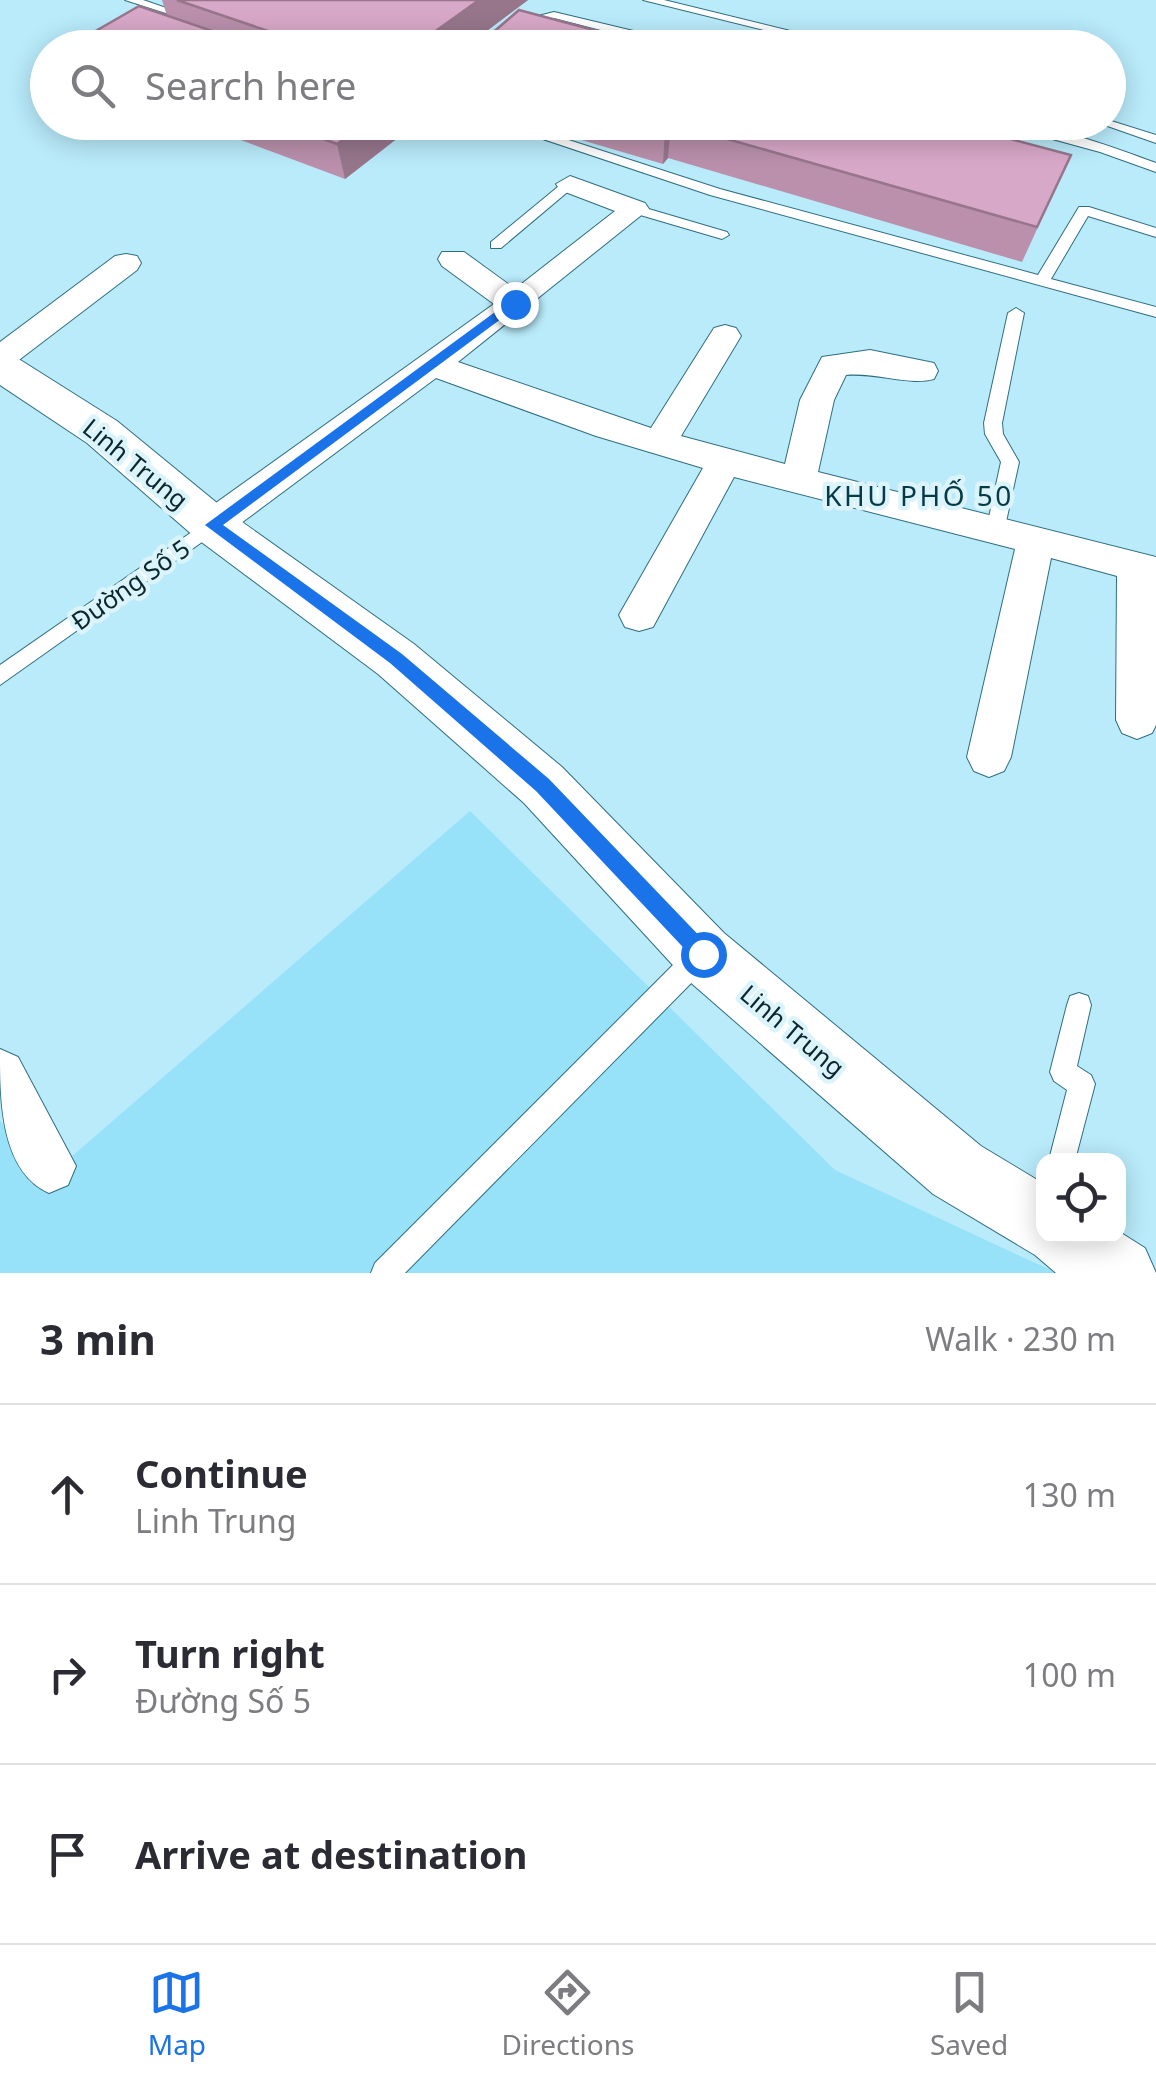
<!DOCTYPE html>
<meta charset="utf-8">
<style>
body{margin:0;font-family:"Noto Sans",sans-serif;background:#f2f2f3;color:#2b2b33}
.controls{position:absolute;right:30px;bottom:30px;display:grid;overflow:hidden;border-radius:20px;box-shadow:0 5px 25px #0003}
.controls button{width:90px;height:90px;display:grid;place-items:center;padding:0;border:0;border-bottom:2px solid #e1e1e2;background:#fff;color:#2b2b33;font:50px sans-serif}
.stop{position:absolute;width:30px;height:30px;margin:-22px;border:8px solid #1a73e8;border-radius:50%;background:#fff}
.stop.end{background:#1a73e8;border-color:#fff;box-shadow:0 2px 10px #0008}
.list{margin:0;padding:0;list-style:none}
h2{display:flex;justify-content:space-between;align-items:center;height:130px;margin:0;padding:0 40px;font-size:42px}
h2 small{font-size:32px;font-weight:400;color:#7c7c81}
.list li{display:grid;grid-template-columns:65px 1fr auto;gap:30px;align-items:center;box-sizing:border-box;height:180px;padding:0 40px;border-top:2px solid #e1e1e2}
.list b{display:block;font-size:38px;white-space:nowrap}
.list p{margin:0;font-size:32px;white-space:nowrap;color:#7c7c81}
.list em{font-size:32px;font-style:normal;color:#7c7c81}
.icon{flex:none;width:55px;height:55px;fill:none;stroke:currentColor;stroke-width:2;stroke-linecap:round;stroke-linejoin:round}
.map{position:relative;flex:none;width:1156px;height:1273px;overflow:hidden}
.search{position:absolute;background:#fff;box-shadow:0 5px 25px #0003;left:30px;right:30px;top:30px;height:110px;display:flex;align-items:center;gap:25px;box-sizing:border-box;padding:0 35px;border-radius:55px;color:#7c7c81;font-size:38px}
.sheet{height:670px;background:#fff}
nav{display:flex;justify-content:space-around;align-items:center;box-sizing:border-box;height:140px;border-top:2px solid #e1e1e2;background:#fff;font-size:28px;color:#7c7c81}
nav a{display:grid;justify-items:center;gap:5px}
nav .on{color:#1a73e8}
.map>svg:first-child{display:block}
.built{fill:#98e2f9}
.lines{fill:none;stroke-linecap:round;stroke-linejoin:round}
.service-casing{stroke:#2f6e80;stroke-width:2}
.minor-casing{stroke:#2f6e80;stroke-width:2}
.tertiary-casing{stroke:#2f6e80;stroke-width:2}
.service{fill:#fff;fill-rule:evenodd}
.minor{fill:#fff;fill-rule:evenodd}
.tertiary{fill:#fff;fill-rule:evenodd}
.wall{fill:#ba90ac}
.shaded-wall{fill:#97768c}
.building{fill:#d8a8c8;stroke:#97768c;stroke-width:2.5}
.route{fill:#1a73e8}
.labels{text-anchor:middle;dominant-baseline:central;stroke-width:9;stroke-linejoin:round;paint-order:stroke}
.street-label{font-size:25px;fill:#0b262d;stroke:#dbf3fb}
.neighbourhood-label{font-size:28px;letter-spacing:2.5px;fill:#053a47;stroke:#dbf3fb}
</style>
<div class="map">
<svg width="1156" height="1273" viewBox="0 0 1156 1273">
<rect width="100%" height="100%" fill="#b9ebfb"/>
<path class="built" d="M470 811 835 1170 1057 1273H0V1120L40 1184Z"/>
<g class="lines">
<defs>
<path id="service" d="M125 0H143L178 12 172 15Z
M643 0H664L859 48H836Z
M554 12 692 45 694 48H671L554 18C531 24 520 48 496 48L534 17Z
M1108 120 1156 135V143L1096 122H1108Z
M492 122H513L720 189 1038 275 1079 207H1089L1156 228V237L1088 216 1051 279 1156 307V317L710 195Z
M990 122C1046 122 1104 144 1156 163V172L1100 152Z
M565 181 577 184 501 248H491V242Z
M635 205 727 232 729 235 722 239 630 212V206Z
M1016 308 1024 313 1002 423 1003 434 1019 462 1004 531 995 538 986 531 1001 462 985 434 984 423 1008 313Z
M212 518 221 525 219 530 0 685V665Z
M701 943 710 946 713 955 710 964 405 1273H371L375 1263 692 946Z
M1079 993 1088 996 1091 1005 1077 1066 1091 1075 1095 1084 1075 1160H1049L1067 1090 1054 1081 1050 1072 1067 1005 1070 996Z"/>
<path id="minor" d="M570 176 645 203 649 209 458 362 651 428 714 328 725 325 736 328 741 336 681 436 785 464 800 400 822 357 870 350 934 363 938 371 934 379C909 386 875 372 846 375L834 400 818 472 1156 557V725L1152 733 1137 739 1122 733 1116 720 1117 576 1051 558 1011 757 1004 771 989 777 974 771 967 757 1015 549 734 477 653 627 639 631 625 627 619 615 703 468 596 436 436 378 225 535 212 539 199 535 194 525 199 515 494 304 442 266 438 259 442 252H464L515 289 615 211 560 190 556 184Z
M126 254 137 256 141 263 137 270 11 366 0 369V342L115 256Z
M0 1049 18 1057 76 1166 68 1185 49 1193C0 1171 0 1099 0 1049Z"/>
<path id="tertiary" d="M0 352 14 356 117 421 228 512 414 644 562 767 724 933 981 1146 1044 1184V1236H1118V1231L1145 1248 1156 1273H1056L1035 1255 933 1194 682 975 524 803 378 674 196 538 87 443 0 385Z"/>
</defs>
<use href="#service" class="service-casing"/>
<use href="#minor" class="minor-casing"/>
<use href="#tertiary" class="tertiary-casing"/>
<use href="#service" class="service"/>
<use href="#minor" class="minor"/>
<use href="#tertiary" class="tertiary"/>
</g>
<path class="wall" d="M162 0H528L464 48H68L167 16Z
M193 122H407L408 130 345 179Z
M544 122H946L1071 155 1022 262 668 158 663 164 544 129Z"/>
<path class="shaded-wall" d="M479 0H528L464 48H412Z
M366 122H407L408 130 345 179 337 144Z
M671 123 668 158 663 164 665 129Z"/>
<path class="building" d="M177 0H479L412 48H318Z
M139 6 262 48 68 47Z
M519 10 661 48H475Z
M277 122H366L337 144Z
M641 122H946L1071 155 1037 227 671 123 665 129Z"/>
<path class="route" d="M510 301 521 304 223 525 402 654 549 779 710 947V961L703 964 696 961 536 791 390 663 205 525Z"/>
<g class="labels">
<g class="street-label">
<text transform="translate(136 463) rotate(39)">Linh Trung</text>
<text transform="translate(130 584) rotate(-35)">Đường Số 5</text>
<text transform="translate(793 1030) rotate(40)">Linh Trung</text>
</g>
<g class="neighbourhood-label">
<text x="919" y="495">KHU PHỐ 50</text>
</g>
</g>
</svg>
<div class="controls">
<button><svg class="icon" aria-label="locate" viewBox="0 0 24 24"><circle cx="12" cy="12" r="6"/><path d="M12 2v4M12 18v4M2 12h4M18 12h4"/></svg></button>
</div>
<div class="stop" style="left:703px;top:954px"></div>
<div class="stop end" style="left:515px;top:304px"></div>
<div class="search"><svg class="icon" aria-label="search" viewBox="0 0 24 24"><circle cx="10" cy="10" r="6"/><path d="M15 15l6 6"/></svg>Search here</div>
</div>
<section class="sheet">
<h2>3 min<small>Walk · 230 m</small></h2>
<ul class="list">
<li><svg class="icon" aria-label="ahead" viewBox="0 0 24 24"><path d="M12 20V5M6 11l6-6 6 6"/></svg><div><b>Continue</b><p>Linh Trung</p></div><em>130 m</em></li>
<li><svg class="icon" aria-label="right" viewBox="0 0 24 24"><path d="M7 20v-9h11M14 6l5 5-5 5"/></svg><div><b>Turn right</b><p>Đường Số 5</p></div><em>100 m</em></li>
<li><svg class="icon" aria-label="arrive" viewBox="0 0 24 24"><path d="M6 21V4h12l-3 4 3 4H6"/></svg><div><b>Arrive at destination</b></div></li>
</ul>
</section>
<nav>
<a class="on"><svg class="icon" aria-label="map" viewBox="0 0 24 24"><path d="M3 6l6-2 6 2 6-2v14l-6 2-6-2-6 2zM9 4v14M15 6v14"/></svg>Map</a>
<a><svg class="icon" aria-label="directions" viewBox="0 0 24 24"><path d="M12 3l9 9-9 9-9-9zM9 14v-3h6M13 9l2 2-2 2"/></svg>Directions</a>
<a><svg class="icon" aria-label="saved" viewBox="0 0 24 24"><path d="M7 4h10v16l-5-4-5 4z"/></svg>Saved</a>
</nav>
